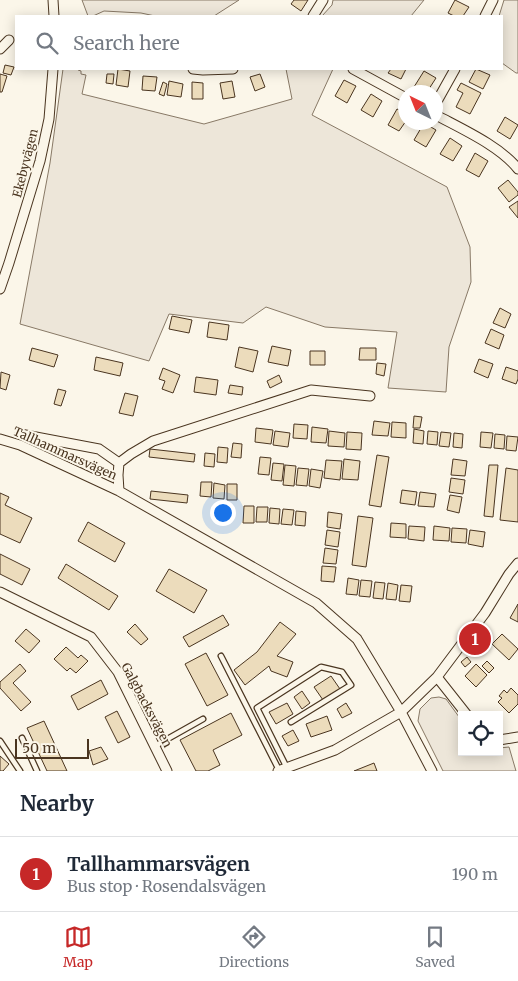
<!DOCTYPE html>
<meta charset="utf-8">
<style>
body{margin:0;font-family:Merriweather,serif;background:#f2f2f3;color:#1f2937}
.controls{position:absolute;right:15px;bottom:15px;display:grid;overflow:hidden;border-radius:0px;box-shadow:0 2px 12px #0003}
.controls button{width:45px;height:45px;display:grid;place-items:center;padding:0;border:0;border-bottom:1px solid #e0e1e3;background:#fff;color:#1f2937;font:25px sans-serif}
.compass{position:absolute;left:398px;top:85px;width:45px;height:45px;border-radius:50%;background:#fff;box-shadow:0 2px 12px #0003;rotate:317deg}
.scale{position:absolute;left:15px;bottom:12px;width:74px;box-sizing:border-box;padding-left:5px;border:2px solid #4a3520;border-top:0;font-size:14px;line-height:18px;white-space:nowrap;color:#4a3520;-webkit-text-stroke:4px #fbf6e9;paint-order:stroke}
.you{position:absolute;left:222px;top:512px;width:18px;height:18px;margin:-12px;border:4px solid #fff;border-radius:50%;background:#1a73e8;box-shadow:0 0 0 8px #1a73e833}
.badge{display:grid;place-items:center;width:32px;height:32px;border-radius:50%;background:#c62828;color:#fff;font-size:16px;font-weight:700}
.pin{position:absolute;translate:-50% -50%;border:2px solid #fff;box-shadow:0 1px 5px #0006}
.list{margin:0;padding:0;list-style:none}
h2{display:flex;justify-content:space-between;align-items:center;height:65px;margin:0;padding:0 20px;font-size:21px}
h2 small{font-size:16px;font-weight:400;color:#747a83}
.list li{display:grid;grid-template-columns:32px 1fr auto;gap:15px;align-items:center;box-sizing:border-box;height:75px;padding:0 20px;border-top:1px solid #e0e1e3}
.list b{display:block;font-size:19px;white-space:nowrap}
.list p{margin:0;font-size:16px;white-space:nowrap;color:#747a83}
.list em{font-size:16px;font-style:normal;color:#747a83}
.icon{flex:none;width:28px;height:28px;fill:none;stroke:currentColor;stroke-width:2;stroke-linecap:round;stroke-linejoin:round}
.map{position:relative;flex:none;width:518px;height:771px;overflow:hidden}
.search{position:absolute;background:#fff;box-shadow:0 2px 12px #0003;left:15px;right:15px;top:15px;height:55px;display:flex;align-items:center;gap:12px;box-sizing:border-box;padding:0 18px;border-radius:0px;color:#747a83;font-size:19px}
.sheet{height:140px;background:#fff}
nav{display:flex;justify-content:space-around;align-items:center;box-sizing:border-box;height:70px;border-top:1px solid #e0e1e3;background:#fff;font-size:14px;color:#747a83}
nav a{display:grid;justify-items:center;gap:2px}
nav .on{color:#c62828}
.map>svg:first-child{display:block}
.green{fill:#ede6d9;stroke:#887966}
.building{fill:#ecdcbc;stroke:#4a3520}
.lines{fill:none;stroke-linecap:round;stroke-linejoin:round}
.lane-casing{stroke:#4a3520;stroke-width:7}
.street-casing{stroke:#4a3520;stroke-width:11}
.lane{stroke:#fbf6e9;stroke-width:4.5}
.street{stroke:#fbf6e9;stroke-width:9}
.labels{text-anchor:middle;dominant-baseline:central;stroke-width:4;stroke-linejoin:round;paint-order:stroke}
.street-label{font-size:12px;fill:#4a3520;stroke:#fbf6e9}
</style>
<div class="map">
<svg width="518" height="771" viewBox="0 0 518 771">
<rect width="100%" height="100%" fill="#fbf6e9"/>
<path class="green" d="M82 0H239L214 16H155L141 13 104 11 93 16H88Z
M333 0H424L411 16H322L332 5Z
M504 0H518V73H516L502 63V16H499Z
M63 69H78V70L81 71V74L86 75 82 94 204 124 292 99 286 69H333L312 115 447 187 470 247 471 282 449 347 446 392 388 388 397 332 325 327 266 307 243 323 169 314 149 361 20 324 50 163Z
M439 697 446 699 462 721V752H499V748L509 747 516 771H443L418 721 420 709 431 698Z"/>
<path class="building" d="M294 0H308L301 11 291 4Z
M455 0 469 7 463 16H454L448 13Z
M5 65 14 67 11 75 3 73Z
M118 69 130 71 128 87 116 85Z
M391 69H406L401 79 388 73Z
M476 69 490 75 483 89 469 82Z
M424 71 436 78 427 92H424L414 87Z
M0 74 7 76 2 92H0Z
M107 74H114L113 84 106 83Z
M260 74 265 87 255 91 250 77Z
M143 76 157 77 155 91 142 90Z
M344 80 356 86 347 103 335 96Z
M169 81 183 84 181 97 167 95Z
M232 81 235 97 223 99 220 83Z
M163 82 167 84 164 96 159 94Z
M192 82 203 83V99H192Z
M461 83 481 93 470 114 456 107 463 93 457 90Z
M371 94 382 101 373 117 361 110Z
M397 109 406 113V121L399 131 388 125Z
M505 117 518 125 510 139 497 131Z
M424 123 436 130 426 147 414 140Z
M450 138 462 146 453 161 440 154Z
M475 153 488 161 479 177 466 170Z
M508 180 518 192V195L509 202 498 188Z
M518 201V218L509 207Z
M500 308 511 314 505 328 493 323Z
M172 316 192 320 189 333 169 329Z
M209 322 229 325 227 340 207 337Z
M491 329 504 335 499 349 485 343Z
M272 346 291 350 288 366 268 362Z
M239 347 258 351 253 372 235 367Z
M32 348 58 355 54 367 29 360Z
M360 348H376V360H359Z
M310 351H325V365H310Z
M96 357 123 363 120 376 94 370Z
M479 359 493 364 488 378 474 372Z
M377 363 386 364 384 376 376 374Z
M506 367 518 371V379L516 384 502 379Z
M163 368 180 375 173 393 162 389 165 381 159 379Z
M1 372 10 375 6 390 0 388Z
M279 375 282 382 270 388 267 381Z
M196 377 218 380 216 395 194 392Z
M230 385 243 387 242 395 228 393Z
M58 389 66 391 61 406 54 404Z
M125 393 138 396 133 416 119 413Z
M414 416 422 417 420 428H413Z
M374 421 390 423 388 436 372 435Z
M392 422 406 423V438L391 437Z
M294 424 308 425 307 439 293 438Z
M312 427 328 429 326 443 311 442Z
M256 428 273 430 271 444 255 442Z
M414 429 424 431 423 444 413 443Z
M275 431 290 433 288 447 273 445Z
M329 431 345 433 344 447 328 446Z
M428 431 438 432 437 445 427 444Z
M347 432 362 433 361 450 346 449Z
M441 432 451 433 449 447 439 446Z
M481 432 493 433 491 448 480 447Z
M454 433 463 434 462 448 453 447Z
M495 434 505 435 504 449 494 448Z
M507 436 518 437 516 451 506 450Z
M233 443 242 444 241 458 231 457Z
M218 447 228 448 227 463 217 462Z
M150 449 195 454 194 462 149 457Z
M205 453 215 454 214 467 204 466Z
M377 455 389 457 381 507 369 505Z
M260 457 271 458 269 475 258 474Z
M344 459 360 461 358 480 342 479Z
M453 459 467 461 465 476 451 475Z
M326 460 342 461 340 480 324 478Z
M273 463 284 464 282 481 271 480Z
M285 465 296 466 294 486 283 485Z
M489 465H498L493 517 484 516Z
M298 468 309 469 307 486 296 485Z
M506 468 518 470V522L500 520Z
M311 469 323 471 320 488 309 486Z
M451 478 465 480 463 494 449 492Z
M201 482H212L211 497 200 496Z
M214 483 225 485 224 499 213 498Z
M227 484H237V500H227Z
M402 490 417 492 415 505 400 503Z
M151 491 188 495 187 503 150 499Z
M420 492 436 494 434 507 418 506Z
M0 493 9 497 5 505 32 518 20 543 0 534Z
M450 495 462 497 459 513 447 510Z
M244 506H254V523H243Z
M257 507H268L267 522H256Z
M270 508 280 509 279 524 269 523Z
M283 509 294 510 292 525 281 524Z
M296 511 306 512 305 526 295 525Z
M328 512 342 514 340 529 327 527Z
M358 516 373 518 366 567 352 565Z
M88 522 125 543 115 562 78 541Z
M391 523 406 524V538L390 537Z
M409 526 425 527 424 541 408 539Z
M434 526 450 528 449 541 433 540Z
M452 528 467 529 466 543 451 542Z
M327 530 340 532 338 547 325 545Z
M470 530 485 532 483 547 468 544Z
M325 548 338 550 336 564 323 563Z
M0 554 30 569 22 585 0 574Z
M66 564 118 596 109 610 58 578Z
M322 566 336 567 334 582 321 581Z
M169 569 207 590 194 613 156 591Z
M348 578 359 580 357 595 346 594Z
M361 580 372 581 370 597 359 596Z
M375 582 385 583 383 599 373 598Z
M388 583 398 585 396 600 386 599Z
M401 585 412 586 410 602 399 601Z
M518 604V622L510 618Z
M223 615 229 625 189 647 183 637Z
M280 622 296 634 277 656 293 662 287 677 271 671 269 666 245 685 234 670 257 652Z
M135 624 148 639 141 645 127 632Z
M26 629 40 641 29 653 15 641Z
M502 634 518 649 509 660 492 644Z
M66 647 78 658 81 655 88 661 76 673 70 668 67 671 54 659Z
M206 653 228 695 207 706 185 664Z
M467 657 471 662 465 667 461 662Z
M487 661 494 668 489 673 482 666Z
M20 664 26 671 13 683 31 702 21 711 0 688V682Z
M476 664 487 675 476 687 465 676Z
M331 676 340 689 323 700 314 687Z
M101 680 108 694 78 710 71 696Z
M511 688 518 695V704L509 713 498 702 502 698 499 696 504 690 507 693Z
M302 691 310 703 302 709 294 697Z
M287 703 293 714 276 724 269 712Z
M346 703 352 713 342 718 337 709Z
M117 711 130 737 118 743 105 717Z
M231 713 242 735 213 750 220 765 208 771H196L180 740Z
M327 716 332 730 311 737 306 724Z
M44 721 67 771H47L27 728Z
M293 730 299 741 288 746 282 736Z
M101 747 108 759 93 765 89 751Z
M0 756 9 764 3 771H0Z
M374 763 377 771H354Z"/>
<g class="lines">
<defs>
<path id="lane" d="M221 656 279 770
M22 738 37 771
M0 741 20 771
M155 746 203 719
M287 768 257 708 321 667 342 672 351 685 291 722"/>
<path id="street" d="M53 0 54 16
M313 16 323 0
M485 16 493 0
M0 49 9 40
M193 69 203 70 233 69
M353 69 406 98
M436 103 455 69
M436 115C462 129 500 146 518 169
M0 289 9 263 40 161 49 119 53 69
M20 434 99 449 119 463
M0 439 20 445 119 491 316 603 357 639 401 712 432 771
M119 491 118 475 119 463 131 454 153 441 311 390 370 396
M0 592 91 637 118 672 167 771
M437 677 467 715
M499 740 518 737
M278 771 335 750 401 712 437 677 485 613 509 574 518 563"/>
</defs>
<use href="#lane" class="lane-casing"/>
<use href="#street" class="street-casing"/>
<use href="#lane" class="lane"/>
<use href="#street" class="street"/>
</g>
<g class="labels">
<g class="street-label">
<text transform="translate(25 163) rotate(-76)">Ekebyvägen</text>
<text transform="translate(65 453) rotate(24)">Tallhammarsvägen</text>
<text transform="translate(147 705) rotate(62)">Galgbacksvägen</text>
</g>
</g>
</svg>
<div class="controls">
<button><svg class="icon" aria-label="locate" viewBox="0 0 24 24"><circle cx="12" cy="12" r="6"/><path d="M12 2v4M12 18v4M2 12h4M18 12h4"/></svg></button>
</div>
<svg class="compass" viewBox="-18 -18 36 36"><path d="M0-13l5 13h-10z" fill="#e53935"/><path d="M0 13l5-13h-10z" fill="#747a83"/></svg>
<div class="scale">50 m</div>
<div class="you"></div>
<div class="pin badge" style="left:475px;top:639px">1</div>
<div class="search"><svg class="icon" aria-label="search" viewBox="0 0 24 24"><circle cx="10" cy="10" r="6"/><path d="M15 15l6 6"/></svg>Search here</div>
</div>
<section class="sheet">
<h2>Nearby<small></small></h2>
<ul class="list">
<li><span class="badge">1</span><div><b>Tallhammarsvägen</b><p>Bus stop · Rosendalsvägen</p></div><em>190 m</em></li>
</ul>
</section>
<nav>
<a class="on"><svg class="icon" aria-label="map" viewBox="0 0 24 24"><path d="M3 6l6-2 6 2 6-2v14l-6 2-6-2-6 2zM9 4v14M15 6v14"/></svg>Map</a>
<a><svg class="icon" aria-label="directions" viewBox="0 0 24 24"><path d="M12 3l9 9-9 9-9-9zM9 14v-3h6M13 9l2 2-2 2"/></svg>Directions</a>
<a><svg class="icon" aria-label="saved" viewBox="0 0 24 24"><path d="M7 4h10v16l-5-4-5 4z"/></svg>Saved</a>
</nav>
